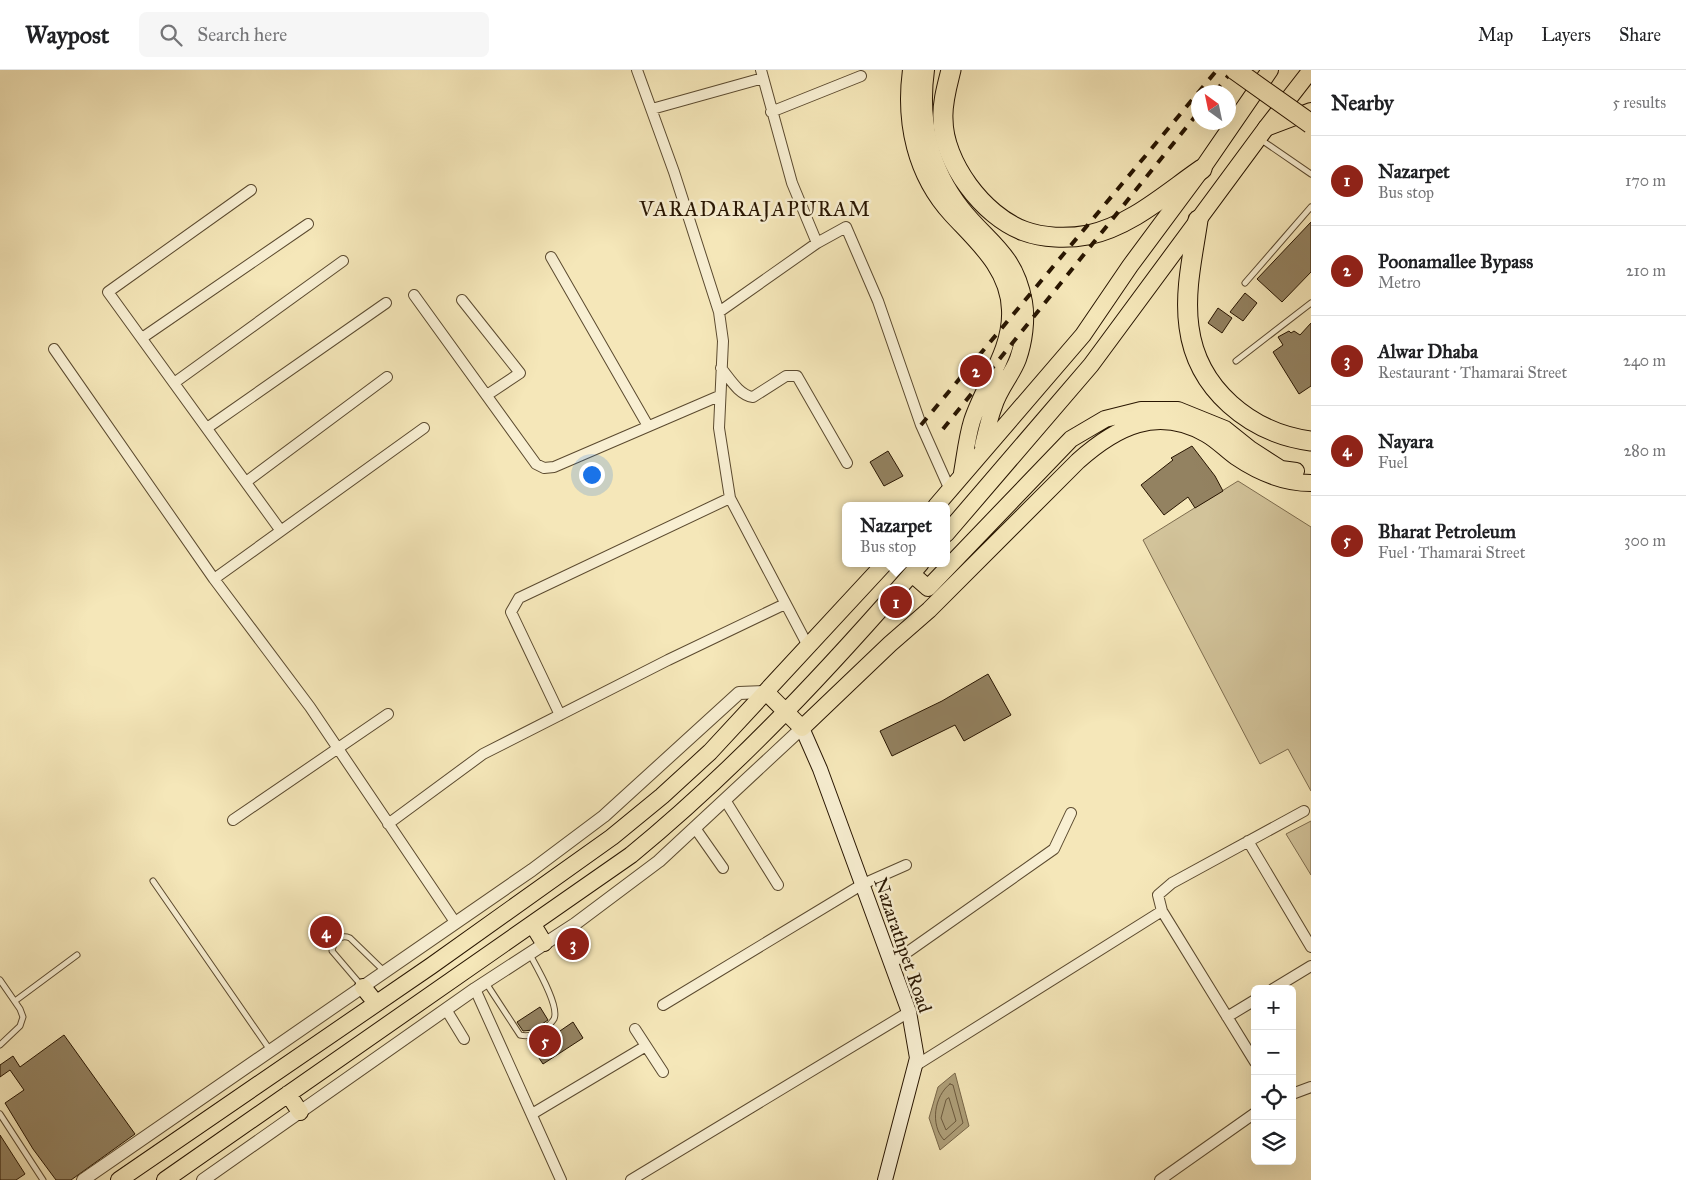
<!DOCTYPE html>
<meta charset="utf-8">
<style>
body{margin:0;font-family:"IM FELL Great Primer",serif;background:#f6f6f6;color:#202124}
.controls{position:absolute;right:15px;bottom:15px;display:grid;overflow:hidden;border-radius:8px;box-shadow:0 5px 20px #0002}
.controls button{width:45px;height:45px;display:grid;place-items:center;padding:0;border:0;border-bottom:1px solid #e0e0e0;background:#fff;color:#202124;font:25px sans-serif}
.compass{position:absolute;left:1191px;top:15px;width:45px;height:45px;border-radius:50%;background:#fff;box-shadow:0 5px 20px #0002;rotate:327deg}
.you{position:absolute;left:591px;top:404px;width:18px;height:18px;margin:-12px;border:4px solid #fff;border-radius:50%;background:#1a73e8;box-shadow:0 0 0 8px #1a73e833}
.badge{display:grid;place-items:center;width:32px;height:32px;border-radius:50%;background:#8f2418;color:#fff;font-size:16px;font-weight:700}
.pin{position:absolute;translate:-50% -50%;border:2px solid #fff;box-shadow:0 1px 5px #0006}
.popup{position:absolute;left:842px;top:432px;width:108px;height:65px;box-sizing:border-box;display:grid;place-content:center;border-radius:8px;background:#fff;filter:drop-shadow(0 1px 4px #0005);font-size:16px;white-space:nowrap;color:#757577}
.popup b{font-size:19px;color:#202124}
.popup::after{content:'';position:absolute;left:50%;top:100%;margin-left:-10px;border:10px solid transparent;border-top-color:#fff}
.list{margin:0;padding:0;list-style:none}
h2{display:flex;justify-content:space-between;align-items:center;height:65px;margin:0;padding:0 20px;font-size:21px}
h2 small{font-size:16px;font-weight:400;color:#757577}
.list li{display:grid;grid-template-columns:32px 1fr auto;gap:15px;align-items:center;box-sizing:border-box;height:90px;padding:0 20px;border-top:1px solid #e0e0e0}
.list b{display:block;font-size:19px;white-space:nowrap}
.list p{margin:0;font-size:16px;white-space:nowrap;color:#757577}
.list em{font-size:16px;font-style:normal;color:#757577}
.icon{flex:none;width:28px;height:28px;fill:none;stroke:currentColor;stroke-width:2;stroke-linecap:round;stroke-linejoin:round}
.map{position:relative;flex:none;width:1311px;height:1110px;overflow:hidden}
header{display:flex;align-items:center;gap:30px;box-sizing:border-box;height:70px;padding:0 25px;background:#fff;border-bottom:1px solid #e0e0e0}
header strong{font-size:24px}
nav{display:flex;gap:28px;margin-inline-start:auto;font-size:18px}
.search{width:350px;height:45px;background:#f6f6f6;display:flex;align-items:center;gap:12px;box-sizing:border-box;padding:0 18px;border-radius:8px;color:#757577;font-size:19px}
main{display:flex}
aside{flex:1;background:#fff}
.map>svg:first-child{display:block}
.green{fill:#d2c39a;stroke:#7d6c4e}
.water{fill:#afa07a;stroke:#79684a}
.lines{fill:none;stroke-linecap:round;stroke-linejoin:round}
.shore{stroke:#6c5a3e;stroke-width:1}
.building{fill:#938261;stroke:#281501}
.service-casing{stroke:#5b4a2f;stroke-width:7}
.minor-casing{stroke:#5b4a2f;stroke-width:12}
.tertiary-casing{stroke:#5b4a2f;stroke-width:14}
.secondary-casing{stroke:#281501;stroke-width:16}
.primary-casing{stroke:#281501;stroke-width:18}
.trunk-casing{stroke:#281501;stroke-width:18}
.motorway-casing{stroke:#281501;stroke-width:21}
.service{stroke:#f8efd2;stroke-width:5}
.minor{stroke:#f8efd2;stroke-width:10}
.tertiary{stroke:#f8efd2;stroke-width:12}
.secondary{stroke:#f8efd2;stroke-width:14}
.primary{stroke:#f5e7b9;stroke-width:16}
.trunk{stroke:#f5e7b9;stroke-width:16}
.motorway{stroke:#f5e7b9;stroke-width:19}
.rail{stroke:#281501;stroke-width:4;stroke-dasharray:9 9;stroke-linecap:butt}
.motorway-bridge-casing{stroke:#281501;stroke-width:21;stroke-linecap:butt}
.motorway-bridge{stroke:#f5e7b9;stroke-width:19}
.labels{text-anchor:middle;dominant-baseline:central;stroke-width:5;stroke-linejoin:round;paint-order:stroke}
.street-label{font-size:19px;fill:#281501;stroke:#f8efd2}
.quarter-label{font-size:21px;letter-spacing:1px;fill:#281501;stroke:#f8efd2}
</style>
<header>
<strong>Waypost</strong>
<div class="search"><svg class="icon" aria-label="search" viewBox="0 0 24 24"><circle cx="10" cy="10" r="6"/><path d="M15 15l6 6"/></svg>Search here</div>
<nav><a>Map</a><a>Layers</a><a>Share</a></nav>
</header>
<main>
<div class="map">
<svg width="1311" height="1110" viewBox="0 0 1311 1110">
<rect width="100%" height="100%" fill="#f5e7b9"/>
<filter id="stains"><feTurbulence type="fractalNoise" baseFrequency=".004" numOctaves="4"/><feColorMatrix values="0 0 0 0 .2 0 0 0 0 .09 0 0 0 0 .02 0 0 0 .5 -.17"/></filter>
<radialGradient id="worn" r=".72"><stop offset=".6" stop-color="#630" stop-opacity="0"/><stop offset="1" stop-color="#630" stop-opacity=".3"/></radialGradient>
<path class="green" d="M1238 411 1311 457V721L1288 679 1260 694 1143 470Z
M1311 751V805L1286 764Z"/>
<path class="water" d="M955 1003 969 1056 940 1080 929 1048 938 1017Z"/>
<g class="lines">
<path class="shore" d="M950 1014 953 1015 963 1053 944 1070C930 1055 934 1026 950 1014Z
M949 1028 956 1051 946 1060 941 1048 946 1030Z"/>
</g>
<path class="building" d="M1311 152V202L1282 232 1257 209Z
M1245 223 1257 233 1243 251 1230 242Z
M1218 238 1232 248 1222 263 1208 253Z
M1311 253V316L1299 324 1273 282 1283 275 1278 267 1289 261 1291 263 1294 261 1300 265Z
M1192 376 1215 406 1223 421 1195 438 1188 427 1164 445 1141 415 1173 390 1171 388Z
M888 381 903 406 884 416 870 392Z
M988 604 1011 645 964 671 955 655 892 686 880 661 942 631Z
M540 937 548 950 533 960 523 961 517 952Z
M573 952 583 968 543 994 527 970 539 967 553 957 557 963Z
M64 965 135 1064 71 1110H56L33 1079 5 1033 24 1020 10 1000 0 1007V995L13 986 20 997Z
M0 1065 25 1104 16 1110H0Z"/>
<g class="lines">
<defs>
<path id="service" d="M1260 69 1311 104
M1245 213 1311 137
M1236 291 1311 233
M153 811 270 980
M0 910 20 939 23 947 20 956 0 975
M486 913 520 965C529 967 535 965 542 960 547 957 551 954 554 949 560 936 536 896 529 883
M361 915 332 881C334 871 340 864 350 868L384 901
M15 931 77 885
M0 1044 43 1110"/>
<path id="minor" d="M637 0 674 102 719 242 723 271 719 358 730 428 808 576
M761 0 792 113 817 173
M652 39 763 8
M771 42 861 6
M251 120 108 222 281 461
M551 187 648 356
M414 225 536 394 544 398 554 397 719 326
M462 230 520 303 487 325
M719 242 817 173 846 157 878 231 921 355 950 420
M142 268 308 154
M54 279 214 509 310 637 455 852
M721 298C730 309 739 325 753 327L786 306H797L847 393
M174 313 343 191
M207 358 386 233
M246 412 387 307
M214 509 424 358
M560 645 511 542 519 528 730 428
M725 730 778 815
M233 750 388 644
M388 754 483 684 668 590 785 534
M695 758 723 798
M1248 771 1311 877
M1162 841 1255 992
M892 893 1054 779 1071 743
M475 919 561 1110
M1273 919 1311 896
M663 935 863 814 906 795
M447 941 464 969
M1227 947 1255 930
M635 959 663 1002
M915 996 1162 841 1158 825 1172 813 1304 741
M1292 1024 1311 1017
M532 1044 646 976
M631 1110 909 942
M1160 1110 1255 1043"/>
<path id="tertiary" d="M83 1110 532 800 604 746 739 623 766 622
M203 1110 475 919 575 854 659 791 802 658"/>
<path id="secondary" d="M802 658 820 699 909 942 917 988 885 1110"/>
<path id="primary" d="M1266 58 1311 41"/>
<path id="trunk" d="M911 0C904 52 915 105 952 145 977 172 1009 199 1010 240 1012 280 984 314 972 351 967 367 965 386 962 403
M926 0C919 50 930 99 962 139 989 173 1015 183 1024 232 1027 250 1024 272 1018 289 1012 305 999 319 994 336 989 349 986 363 983 376
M936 436 1083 265 1130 196 1202 99 1270 0
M946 464 1091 295 1266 58 1311 0
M912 504 928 518 1071 369 1105 349 1141 340H1178L1225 359 1250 379 1281 399 1296 401
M766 622 802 658 890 574 929 540 1078 391C1116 357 1157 336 1206 364 1217 370 1226 380 1236 387 1258 402 1284 413 1311 413
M533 855 544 873
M363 917 376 933
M288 1024 300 1042
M119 1110 431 896 612 767 662 726 710 682 885 493
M165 1110 631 785C737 698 831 597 921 493"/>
<path id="motorway" d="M951 0C947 16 942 33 943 49 943 92 983 146 1024 161 1043 168 1067 169 1088 165 1131 156 1167 123 1202 99
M1198 150C1193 185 1184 221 1189 257 1197 319 1250 363 1311 371"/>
</defs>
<use href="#service" class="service-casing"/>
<use href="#minor" class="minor-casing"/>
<use href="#tertiary" class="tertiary-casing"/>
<use href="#secondary" class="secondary-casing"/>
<use href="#primary" class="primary-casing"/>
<use href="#trunk" class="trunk-casing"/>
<use href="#motorway" class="motorway-casing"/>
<use href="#service" class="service"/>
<use href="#minor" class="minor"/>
<use href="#tertiary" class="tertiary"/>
<use href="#secondary" class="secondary"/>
<use href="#primary" class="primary"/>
<use href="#trunk" class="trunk"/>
<use href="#motorway" class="motorway"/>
<path class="rail" d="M1215 22 1233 0
M921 355 1217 0
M943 359 1198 43"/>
<defs>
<path id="motorway-bridge" d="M1235 0 1311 54"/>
</defs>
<use href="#motorway-bridge" class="motorway-bridge-casing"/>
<use href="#motorway-bridge" class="motorway-bridge"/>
</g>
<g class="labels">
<g class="street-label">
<text transform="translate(903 875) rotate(71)">Nazarathpet Road</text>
</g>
<g class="quarter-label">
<text x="755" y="139">VARADARAJAPURAM</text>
</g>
</g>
<rect width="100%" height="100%" filter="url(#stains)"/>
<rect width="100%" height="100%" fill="url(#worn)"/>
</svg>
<div class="controls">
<button>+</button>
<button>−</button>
<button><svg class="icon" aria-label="locate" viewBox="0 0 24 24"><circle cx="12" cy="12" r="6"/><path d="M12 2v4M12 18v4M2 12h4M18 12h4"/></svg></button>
<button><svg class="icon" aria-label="layers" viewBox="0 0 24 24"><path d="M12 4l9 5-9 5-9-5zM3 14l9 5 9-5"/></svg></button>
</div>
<svg class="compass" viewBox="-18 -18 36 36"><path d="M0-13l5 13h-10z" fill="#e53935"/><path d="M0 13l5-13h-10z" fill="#757577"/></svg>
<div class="you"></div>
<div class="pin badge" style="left:896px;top:532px">1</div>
<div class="popup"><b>Nazarpet</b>Bus stop</div>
<div class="pin badge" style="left:976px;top:301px">2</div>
<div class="pin badge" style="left:573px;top:874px">3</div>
<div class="pin badge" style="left:326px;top:862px">4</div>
<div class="pin badge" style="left:545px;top:971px">5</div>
</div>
<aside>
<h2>Nearby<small>5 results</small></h2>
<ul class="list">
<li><span class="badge">1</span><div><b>Nazarpet</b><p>Bus stop</p></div><em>170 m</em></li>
<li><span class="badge">2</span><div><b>Poonamallee Bypass</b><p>Metro</p></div><em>210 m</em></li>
<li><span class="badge">3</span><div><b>Alwar Dhaba</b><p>Restaurant · Thamarai Street</p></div><em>240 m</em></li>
<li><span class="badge">4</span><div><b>Nayara</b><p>Fuel</p></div><em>280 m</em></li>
<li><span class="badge">5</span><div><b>Bharat Petroleum</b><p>Fuel · Thamarai Street</p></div><em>300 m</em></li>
</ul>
</aside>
</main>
